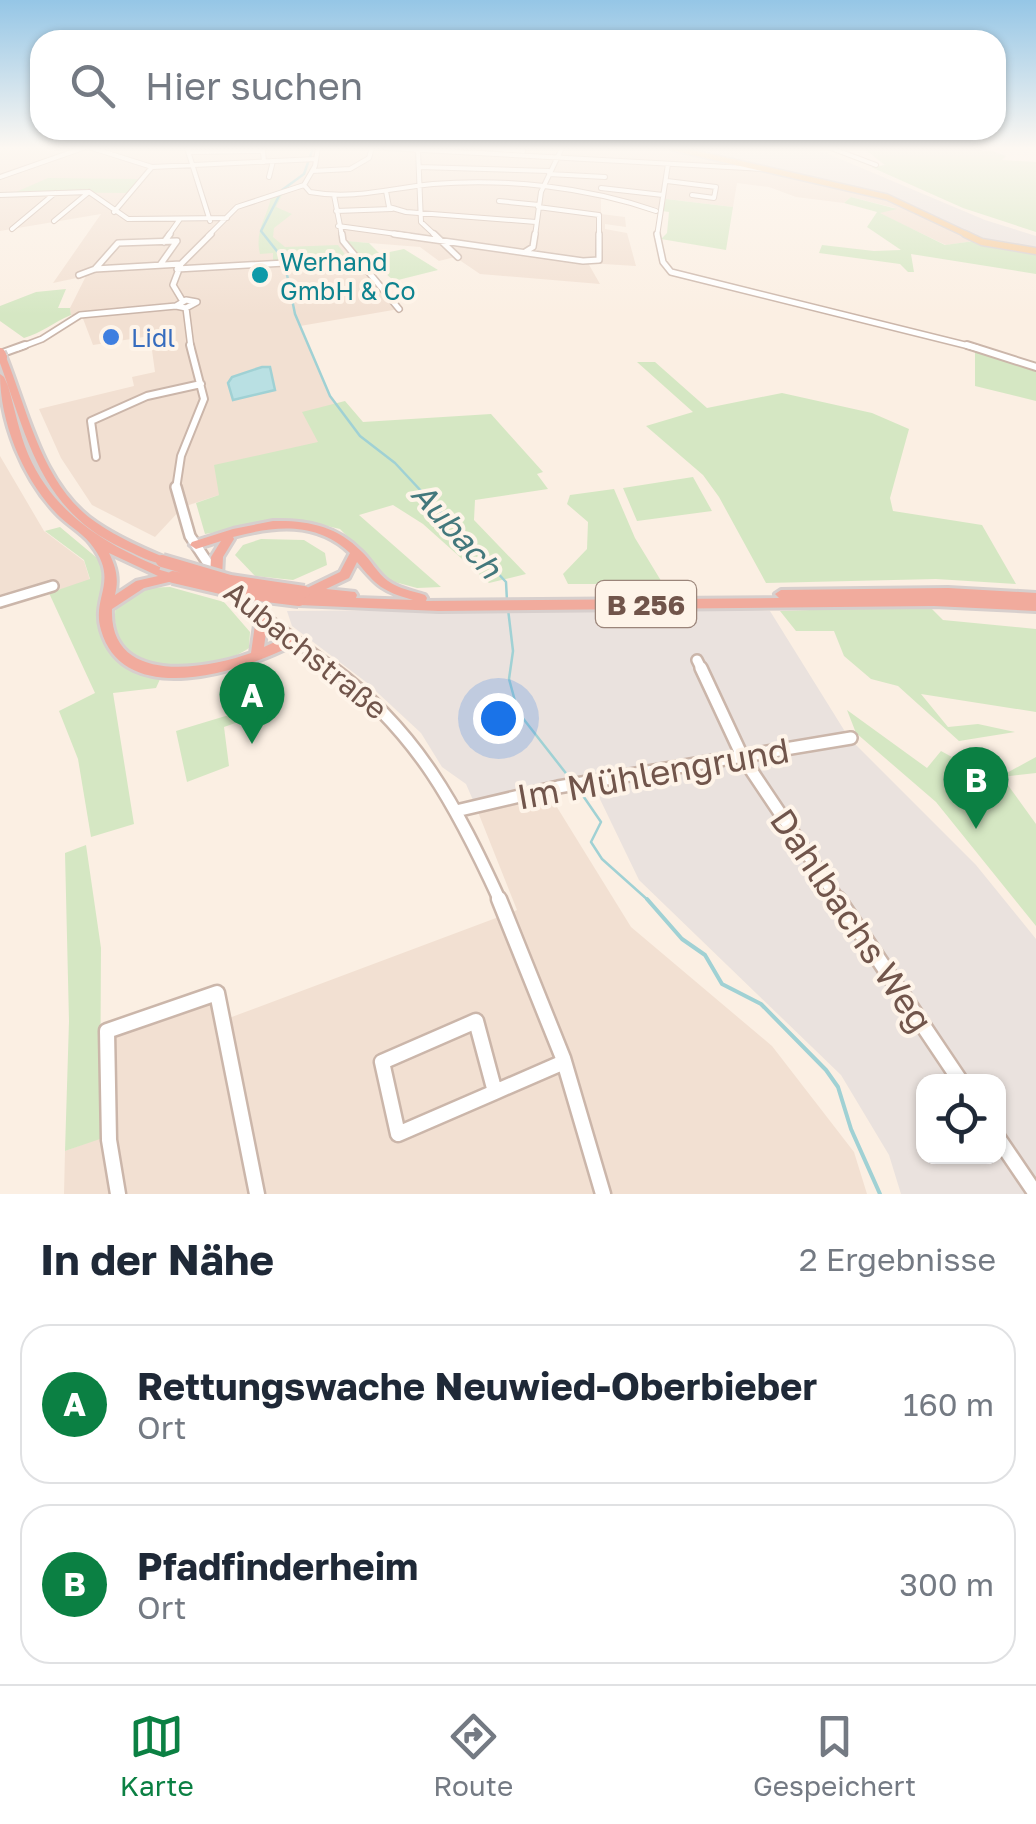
<!DOCTYPE html>
<html lang="de">
<meta charset="utf-8">
<style>
body{margin:0;font-family:"Golos Text",sans-serif;background:#f2f2f3;color:#1f2937}
.controls{position:absolute;right:30px;bottom:30px;display:grid;overflow:hidden;border-radius:20px;box-shadow:0 2px 8px #0004}
.controls button{width:90px;height:90px;display:grid;place-items:center;padding:0;border:0;border-bottom:2px solid #e0e1e3;background:#fff;color:#1f2937;font:50px sans-serif}
.you{position:absolute;left:498px;top:718px;width:35px;height:35px;margin:-25px;border:8px solid #fff;border-radius:50%;background:#1a73e8;box-shadow:0 0 0 15px #1a73e833}
.badge{display:grid;place-items:center;width:65px;height:65px;border-radius:50%;background:#0b8043;color:#fff;font-size:32px;font-weight:700}
.pin{position:absolute;translate:-50% -82px;filter:drop-shadow(0 2px 5px #0008)}
.pin::after{content:'';position:absolute;top:52px;width:35px;height:30px;background:inherit;clip-path:polygon(0 0,100% 0,50% 100%)}
.list{margin:0;padding:0;list-style:none}
h2{display:flex;justify-content:space-between;align-items:center;height:130px;margin:0;padding:0 40px;font-size:42px}
h2 small{font-size:32px;font-weight:400;color:#747a83}
.list li{display:grid;grid-template-columns:65px 1fr auto;gap:30px;align-items:center;box-sizing:border-box;height:160px;margin:0 20px 20px;padding:0 20px;border:2px solid #e0e1e3;border-radius:30px}
.list b{display:block;font-size:38px;white-space:nowrap}
.list p{margin:0;font-size:32px;white-space:nowrap;color:#747a83}
.list em{font-size:32px;font-style:normal;color:#747a83}
.icon{flex:none;width:55px;height:55px;fill:none;stroke:currentColor;stroke-width:2;stroke-linecap:round;stroke-linejoin:round}
.map{position:relative;flex:none;width:1036px;height:1194px;overflow:hidden}
.search{position:absolute;background:#fff;box-shadow:0 2px 8px #0004;left:30px;right:30px;top:30px;height:110px;display:flex;align-items:center;gap:25px;box-sizing:border-box;padding:0 35px;border-radius:30px;color:#747a83;font-size:38px}
.sheet{height:490px;background:#fff}
nav{display:flex;justify-content:space-around;align-items:center;box-sizing:border-box;height:140px;border-top:2px solid #e0e1e3;background:#fff;font-size:28px;color:#747a83}
nav a{display:grid;justify-items:center;gap:5px}
nav .on{color:#0b8043}
.map>svg:first-child{display:block}
.residential{fill:#f2e0d2}
.industrial{fill:#eae2de;fill-rule:evenodd}
.green{fill:#d5e7c3}
.water{fill:#b9e0e3;stroke:#a0d1d4;stroke-width:2.5}
.lines{fill:none;stroke-linecap:round;stroke-linejoin:round}
.stream-far1{stroke:#a0d1d4;stroke-width:2.5}
.stream{stroke:#a0d1d4;stroke-width:4}
.minor-far5-casing{stroke:#cbb6aa;stroke-width:6}
.minor-far4-casing{stroke:#cbb6aa;stroke-width:8}
.minor-far3-casing{stroke:#cbb6aa;stroke-width:10}
.minor-far2-casing{stroke:#cbb6aa;stroke-width:14}
.minor-far1-casing{stroke:#cbb6aa;stroke-width:16}
.minor-casing{stroke:#cbb6aa;stroke-width:19}
.major-far1-casing{stroke:#d7cfcd;stroke-width:8}
.major-casing{stroke:#d7cfcd;stroke-width:9}
.highway-casing{stroke:#d7cfcd;stroke-width:6}
.minor-far5{stroke:#fff;stroke-width:4}
.minor-far4{stroke:#fff;stroke-width:5}
.minor-far3{stroke:#fff;stroke-width:6}
.minor-far2{stroke:#fff;stroke-width:9}
.minor-far1{stroke:#fff;stroke-width:11}
.minor{stroke:#fff;stroke-width:14}
.major-far1{stroke:#f6cd9f;stroke-width:5}
.major{stroke:#f6cd9f;stroke-width:6}
.highway{fill:#f1ab9d;fill-rule:evenodd}
.highway-bridge-far1-casing{stroke:#d7cfcd;stroke-width:14;stroke-linecap:butt}
.highway-bridge-casing{stroke:#d7cfcd;stroke-width:18;stroke-linecap:butt}
.highway-bridge-far1{stroke:#f1ab9d;stroke-width:10}
.highway-bridge{stroke:#f1ab9d;stroke-width:12}
.culture-dot{fill:#0f9aa8;stroke:#fef4e9;stroke-width:4}
.shop-dot{fill:#3f7fe0;stroke:#fef4e9;stroke-width:4}
.labels{text-anchor:middle;dominant-baseline:central;stroke-width:8;stroke-linejoin:round;paint-order:stroke}
.far-culture-label{font-size:25px;fill:#0d838f;stroke:#fef4e9;text-anchor:start}
.far-shop-label{font-size:25px;fill:#366cbe;stroke:#fef4e9;text-anchor:start}
.shield{fill:#fef4e9;stroke:#9b857a;stroke-width:2.5}
.shield-label{font-size:28px;font-weight:bold;fill:#71554b}
.street-label{font-size:30px;fill:#71554b;stroke:#fef4e9}
.water-label{font-size:32px;font-style:italic;fill:#43787c;stroke:#fef4e9}
.near-street-label{font-size:35px;fill:#71554b;stroke:#fef4e9}
</style>
<div class="map">
<svg width="1036" height="1194" viewBox="0 0 1036 1194">
<rect width="100%" height="100%" fill="#fbefe3"/>
<path class="residential" d="M0 148H703L702 153 735 166 883 197 974 241 946 245 878 213 895 208 851 197 844 203 796 197 769 187 737 183 733 207 666 199 662 209 601 195V214L625 217 626 227 605 224V229L627 233 636 266 588 263 600 284 480 274 455 257 439 261 420 247 344 241 399 309 300 326 330 396 354 427 219 495 183 507 155 537 92 505 61 458 39 409 134 386 132 377 155 372 150 336 93 345 82 316 71 315 70 308 86 276 53 283 101 214 0 231Z
M0 456 44 531 84 561 90 580 0 609Z
M547 791 631 927 772 1046 854 1152 867 1194H64L65 1151 100 1138 99 1038 223 996 229 1018 517 910 476 807Z"/>
<path class="industrial" d="M704 148H809L826 153 985 220 1036 236V250L979 240 901 201 707 152Z
M682 608 770 611 849 738 976 865 1036 939V1194H901L889 1155 841 1075 639 880 597 793 587 784 476 807 466 784 442 767 421 733 366 682 292 626 287 611ZM924 1082H998V1156H924Z"/>
<path class="green" d="M863 148H984L1006 156 1002 160 1036 162V232L963 208 871 167 885 165Z
M48 178 138 179 128 193 16 192Z
M283 193 276 207 292 214 274 228 273 237 285 247 338 245 347 257 273 261V253L260 254C254 230 268 216 271 197Z
M851 197 897 209 880 213 945 245 974 241 1036 252V274L911 254 914 272H908L900 264 819 253 822 245 874 251 901 250 867 227 877 212 844 203Z
M666 199 733 207 726 250 661 239 667 233 669 212 662 211Z
M347 241 369 243 380 254 404 249 438 270 394 281 372 261 360 260Z
M66 289 58 308H70L71 315C54 322 42 333 24 338L0 321V306L36 292Z
M975 350 1036 372V401L975 386Z
M637 362H655L707 408 782 393 872 413 909 429 890 498 893 511 982 525 1016 584 936 579 766 583 719 497 703 475 646 426 693 412Z
M345 401 363 422 491 414 543 472 537 474 548 489 475 500 474 520 526 574 489 583 423 524 393 505 359 515 441 587 417 588 391 581 340 529 297 519 205 534 196 503 219 495 214 465 318 442 302 412Z
M693 477 712 511 637 521 623 488Z
M614 489 635 538 663 584H568L563 574 587 549 588 522 567 504 570 495Z
M60 527 103 563C107 576 104 589 102 602 96 651 115 666 161 677L156 688 113 693 134 824 91 837 78 759 59 711 95 693 49 593 90 579 84 560 45 531Z
M261 539 304 540 325 553 327 565 293 580 255 576 235 555 243 545Z
M170 587 224 602 250 632 249 648C206 678 103 681 116 605L143 588Z
M929 606 943 620 1036 629V712L921 694 948 727 978 724 1015 732 959 741 898 686 871 679 844 656 834 631H796L780 611Z
M847 710 927 768 941 751 994 780 1036 757V773L1002 777 1036 824V926L936 802 856 733Z
M242 711 244 720 224 727 229 766 187 782 176 731Z
M86 845 101 948 100 1139 65 1151 69 1021 65 853Z"/>
<path class="water" d="M262 367H270L275 390 233 400 228 383 232 377Z"/>
<g class="lines">
<path class="stream-far1" d="M313 148 304 174 282 190 261 231 284 260 295 314 330 396 360 436 395 463 506 582 507 601
M508 609 513 651 509 679 518 712 572 781
M577 787 601 822 591 842 602 859 649 901"/>
<path class="stream" d="M647 899 682 939 705 955 722 984 761 1004 826 1070 838 1087 851 1129 880 1194"/>
<defs>
<path id="minor-far5" d="M92 148 152 167 316 159
M187 148 210 221
M386 148 766 169
M484 148 523 151
M831 148 876 165
M418 150 421 222 436 236
M189 152 263 151 264 162
M419 167 549 171
M312 171 350 169 369 158 372 148
M549 174 605 177
M0 177 83 148
M269 177 273 161
M667 181 716 187 714 198 692 195
M304 185 310 192C353 200 391 188 433 184 506 178 587 187 656 211
M601 188 663 195
M386 191 389 207 406 212 536 222
M0 195 89 192 128 219 227 218
M334 195 342 236
M499 201 539 205
M538 207 599 215V236
M336 211 392 209
M114 212 152 167
M54 221 89 192
M338 226 411 236
M12 229 55 193
M168 236 180 219
M208 236 237 207 304 185 315 166 318 148
M535 236 541 192 562 148
M657 236 668 164"/>
<path id="minor-far4" d="M342 234 343 241 399 309
M394 234 583 261 599 260V234
M434 234 458 257
M657 234 663 262 671 272 977 348
M164 242 170 234
M525 252 533 247 535 234
M95 269 118 243 177 241 160 265
M177 269 356 259
M79 275 95 269 181 264
M182 300 173 285 181 264 211 234
M186 300 197 302 186 308 176 306Z
M186 308 191 348
M18 348 42 339 80 315 176 306"/>
<path id="minor-far3" d="M967 345 1036 367
M0 354 25 345
M96 457 91 421 147 396 201 384
M176 489 181 456 204 399 190 345"/>
<path id="minor-far2" d="M176 487 190 536 217 577
M231 592 335 670
M0 602 53 586
M697 660 702 670"/>
<path id="minor-far1" d="M332 668C417 731 457 807 500 901
M701 668 743 758 839 901
M456 811 558 787 851 738"/>
<path id="minor" d="M499 899 563 1058 603 1194
M838 899 961 1082
M476 1021 495 1092 398 1134 382 1062Z
M495 1092 564 1062
M998 1138 1036 1194
M118 1194 109 1140 107 1031 217 993 257 1194"/>
<path id="major-far1" d="M673 148 887 197 970 236"/>
<path id="major" d="M965 234 982 242 1036 251"/>
<path id="highway" d="M0 355 6 357C29 415 43 487 97 523 119 538 142 548 166 558L168 561 166 564C152 564 136 554 122 548 41 510 28 440 0 363Z
M0 374 4 377 8 386C15 409 19 433 28 454 56 519 115 550 177 574L179 577 177 580 144 588 112 609C109 685 204 670 251 653L256 618 257 615H267L268 618 264 647 290 635 295 636 297 640 295 644C244 671 124 711 101 630 91 596 121 581 90 543 81 532 66 524 56 513 23 478 0 423 0 374ZM109 553 158 576 136 581 115 595C119 579 116 567 109 553Z
M273 521C307 520 337 526 361 551 371 560 377 573 388 581 399 589 413 591 425 595L427 598 426 601 779 598 775 594 781 590 948 588 1036 593V611L934 606 439 611 299 605 293 600 295 597 301 596 298 592 300 589 307 588 340 572 350 553C316 521 274 526 233 537L234 539 223 557 222 577 216 581 210 577 211 557 221 541 196 549 190 545 192 542 233 529ZM357 562C377 586 382 591 413 600L356 598 357 595 355 592 326 589 349 578Z"/>
</defs>
<use href="#minor-far5" class="minor-far5-casing"/>
<use href="#minor-far4" class="minor-far4-casing"/>
<use href="#minor-far3" class="minor-far3-casing"/>
<use href="#minor-far2" class="minor-far2-casing"/>
<use href="#minor-far1" class="minor-far1-casing"/>
<use href="#minor" class="minor-casing"/>
<use href="#major-far1" class="major-far1-casing"/>
<use href="#major" class="major-casing"/>
<use href="#highway" class="highway-casing"/>
<use href="#minor-far5" class="minor-far5"/>
<use href="#minor-far4" class="minor-far4"/>
<use href="#minor-far3" class="minor-far3"/>
<use href="#minor-far2" class="minor-far2"/>
<use href="#minor-far1" class="minor-far1"/>
<use href="#minor" class="minor"/>
<use href="#major-far1" class="major-far1"/>
<use href="#major" class="major"/>
<use href="#highway" class="highway"/>
<defs>
<path id="highway-bridge-far1" d="M0 353 2 357"/>
<path id="highway-bridge" d="M162 561 230 581 304 592
M173 577 242 593 299 600"/>
</defs>
<use href="#highway-bridge-far1" class="highway-bridge-far1-casing"/>
<use href="#highway-bridge" class="highway-bridge-casing"/>
<use href="#highway-bridge-far1" class="highway-bridge-far1"/>
<use href="#highway-bridge" class="highway-bridge"/>
</g>
<linearGradient id="sky" x2="0" y2="1"><stop stop-color="#95c6e6"/><stop offset="0.47" stop-color="#fdf8f2"/><stop offset="1" stop-color="#fdf8f2" stop-opacity="0"/></linearGradient>
<rect width="1036" height="315" fill="url(#sky)"/>
<circle class="culture-dot" cx="260" cy="275" r="10"/>
<circle class="shop-dot" cx="111" cy="337" r="10"/>
<g class="labels">
<g class="far-culture-label">
<text x="280" y="261">Werhand<tspan x="280" dy="29">GmbH &amp; Co</tspan></text>
</g>
<g class="far-shop-label">
<text x="131" y="337">Lidl</text>
</g>
<rect class="shield" x="596" y="581" width="100" height="46" rx="8"/>
<g class="shield-label">
<text x="646" y="604">B 256</text>
</g>
<g class="street-label">
<text transform="translate(306 650) rotate(39)">Aubachstraße</text>
</g>
<g class="water-label">
<text transform="translate(457 530) rotate(48)">Aubach</text>
</g>
<g class="near-street-label">
<text transform="translate(653 773) rotate(-10)">Im Mühlengrund</text>
<text transform="translate(852 920) rotate(56)">Dahlbachs Weg</text>
</g>
</g>
</svg>
<div class="controls">
<button><svg class="icon" aria-label="locate" viewBox="0 0 24 24"><circle cx="12" cy="12" r="6"/><path d="M12 2v4M12 18v4M2 12h4M18 12h4"/></svg></button>
</div>
<div class="you"></div>
<div class="pin badge" style="left:252px;top:744px">A</div>
<div class="pin badge" style="left:976px;top:829px">B</div>
<div class="search"><svg class="icon" aria-label="search" viewBox="0 0 24 24"><circle cx="10" cy="10" r="6"/><path d="M15 15l6 6"/></svg>Hier suchen</div>
</div>
<section class="sheet">
<h2>In der Nähe<small>2 Ergebnisse</small></h2>
<ul class="list">
<li><span class="badge">A</span><div><b>Rettungswache Neuwied-Oberbieber</b><p>Ort</p></div><em>160 m</em></li>
<li><span class="badge">B</span><div><b>Pfadfinderheim</b><p>Ort</p></div><em>300 m</em></li>
</ul>
</section>
<nav>
<a class="on"><svg class="icon" aria-label="map" viewBox="0 0 24 24"><path d="M3 6l6-2 6 2 6-2v14l-6 2-6-2-6 2zM9 4v14M15 6v14"/></svg>Karte</a>
<a><svg class="icon" aria-label="directions" viewBox="0 0 24 24"><path d="M12 3l9 9-9 9-9-9zM9 14v-3h6M13 9l2 2-2 2"/></svg>Route</a>
<a><svg class="icon" aria-label="saved" viewBox="0 0 24 24"><path d="M7 4h10v16l-5-4-5 4z"/></svg>Gespeichert</a>
</nav>
